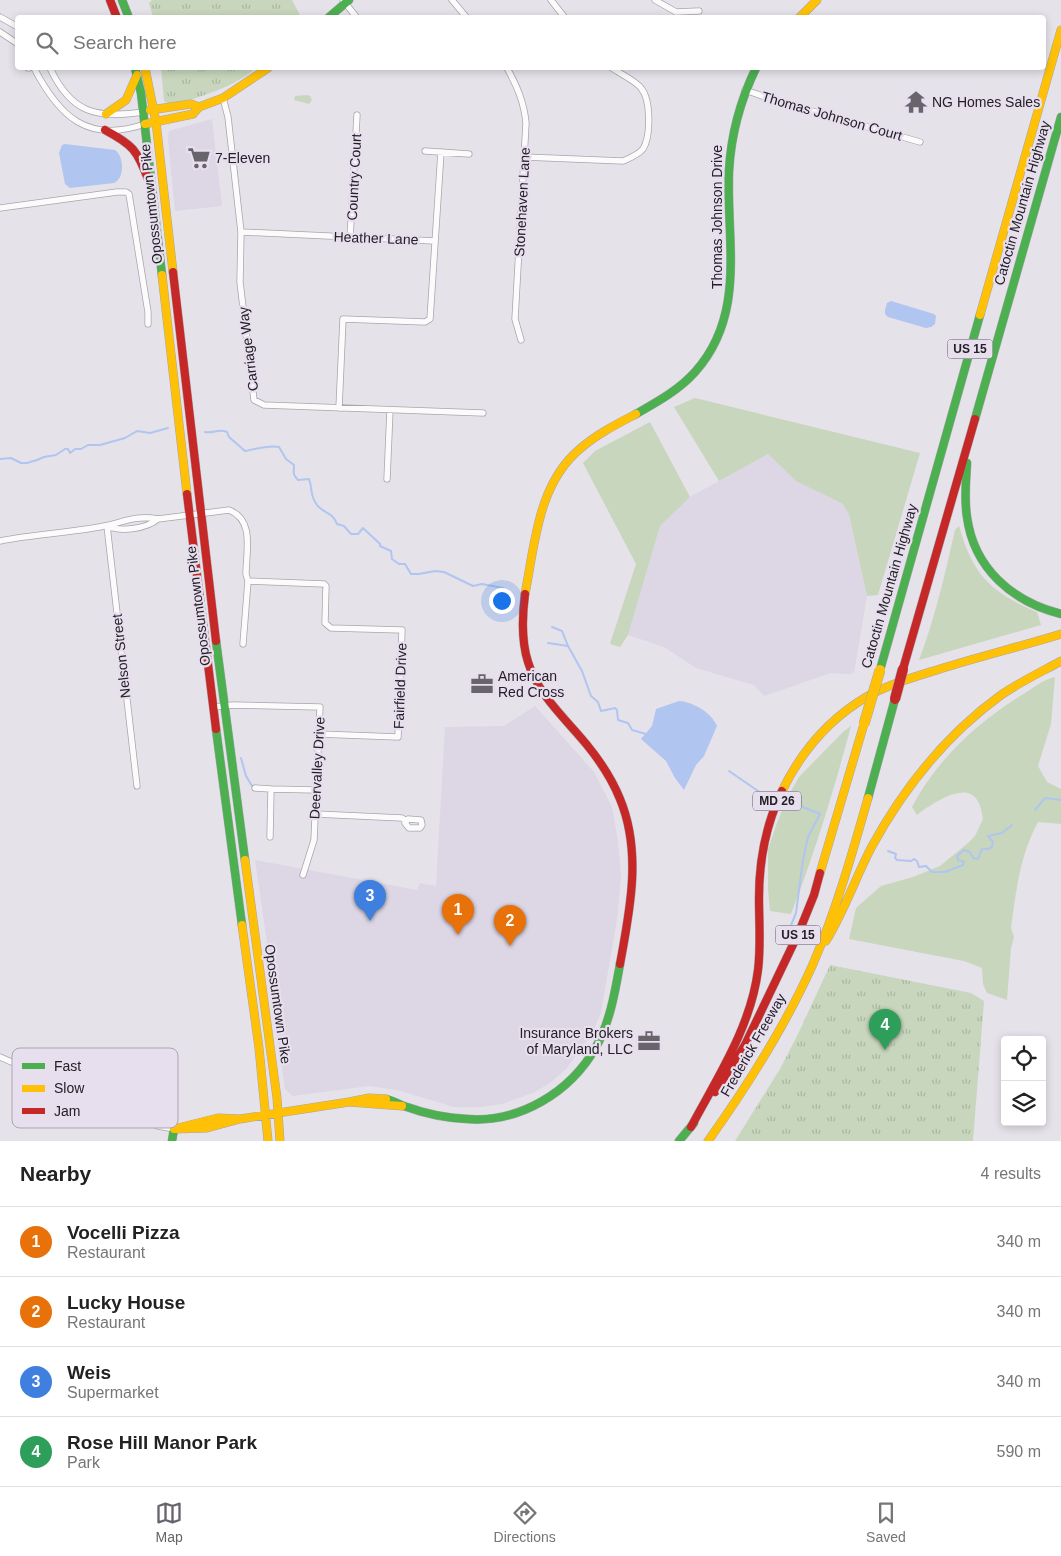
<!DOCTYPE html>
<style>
body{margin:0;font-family:Helvetica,sans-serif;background:#f2f2f2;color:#222}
.controls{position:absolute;right:15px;bottom:15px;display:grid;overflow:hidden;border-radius:5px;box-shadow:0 2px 8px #0003}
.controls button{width:45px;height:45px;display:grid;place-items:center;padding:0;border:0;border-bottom:1px solid #e0e0e0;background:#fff;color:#222;font:25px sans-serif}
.you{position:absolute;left:501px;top:600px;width:18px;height:18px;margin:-12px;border:4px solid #fff;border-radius:50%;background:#1a73e8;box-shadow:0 0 0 8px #1a73e833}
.badge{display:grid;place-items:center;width:32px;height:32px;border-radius:50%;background:#67646b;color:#fff;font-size:16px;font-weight:700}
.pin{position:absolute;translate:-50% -41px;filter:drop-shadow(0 1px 2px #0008)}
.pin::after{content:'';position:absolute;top:26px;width:18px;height:15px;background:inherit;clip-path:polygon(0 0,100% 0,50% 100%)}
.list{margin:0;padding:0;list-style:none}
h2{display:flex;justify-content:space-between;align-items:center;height:65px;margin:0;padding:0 20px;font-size:21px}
h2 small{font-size:16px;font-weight:400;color:#767676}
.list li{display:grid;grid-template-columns:32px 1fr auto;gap:15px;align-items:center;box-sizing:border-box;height:70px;padding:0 20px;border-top:1px solid #e0e0e0}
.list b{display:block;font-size:19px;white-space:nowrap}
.list p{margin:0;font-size:16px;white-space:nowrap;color:#767676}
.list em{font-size:16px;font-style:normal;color:#767676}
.icon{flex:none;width:28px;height:28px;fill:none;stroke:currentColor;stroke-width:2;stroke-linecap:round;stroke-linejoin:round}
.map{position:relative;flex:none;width:1061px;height:1141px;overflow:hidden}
.search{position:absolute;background:#fff;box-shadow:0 2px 8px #0003;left:15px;right:15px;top:15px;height:55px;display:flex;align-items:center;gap:12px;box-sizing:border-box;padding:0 18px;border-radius:5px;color:#767676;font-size:19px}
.sheet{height:345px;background:#fff}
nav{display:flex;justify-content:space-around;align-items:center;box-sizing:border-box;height:70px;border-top:1px solid #e0e0e0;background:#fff;font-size:14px;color:#767676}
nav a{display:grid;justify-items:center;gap:2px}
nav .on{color:#67646b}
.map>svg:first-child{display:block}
.commercial{fill:#dcd6e5}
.grass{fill:#c7d6bc}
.park{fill:url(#park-tufts)}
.water{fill:#b0c5f0}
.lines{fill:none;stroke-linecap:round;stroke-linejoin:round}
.stream{stroke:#b0c5f0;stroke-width:2}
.street-casing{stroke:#a8a5ab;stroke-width:7}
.fast-casing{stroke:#a8a5ab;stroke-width:9}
.slow-casing{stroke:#a8a5ab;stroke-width:9}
.jam-casing{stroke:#a8a5ab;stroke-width:9}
.street{stroke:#fbfbfc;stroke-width:5.5}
.fast{stroke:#4caf50;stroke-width:8}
.slow{stroke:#ffc107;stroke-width:8}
.jam{stroke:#c62828;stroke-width:8}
.slow-bridge-casing{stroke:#a8a5ab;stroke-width:11;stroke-linecap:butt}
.jam-bridge-casing{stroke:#a8a5ab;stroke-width:11;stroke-linecap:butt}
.slow-bridge{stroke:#ffc107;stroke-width:10}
.jam-bridge{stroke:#c62828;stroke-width:10}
.labels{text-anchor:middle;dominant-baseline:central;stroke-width:4.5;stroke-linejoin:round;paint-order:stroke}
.shield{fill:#e7deee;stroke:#5e5962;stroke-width:1}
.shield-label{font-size:12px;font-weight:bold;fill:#232026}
.poi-label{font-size:14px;fill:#232026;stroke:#e7deee;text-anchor:start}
.street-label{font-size:14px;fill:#232026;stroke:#e7deee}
.key{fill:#e7deee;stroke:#aca5b2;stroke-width:1}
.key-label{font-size:14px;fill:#232026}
</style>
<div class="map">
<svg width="1061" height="1141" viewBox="0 0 1061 1141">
<defs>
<pattern id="park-tufts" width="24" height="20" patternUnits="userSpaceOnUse" patternTransform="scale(1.25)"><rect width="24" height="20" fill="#c7d6bc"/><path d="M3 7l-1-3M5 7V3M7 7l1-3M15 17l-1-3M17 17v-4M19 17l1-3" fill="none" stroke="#abb7a1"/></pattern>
</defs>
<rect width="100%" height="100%" fill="#e6e2ea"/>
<path class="commercial" d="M212 119 222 206 175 211 168 139 169 131Z
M768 454 796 481 843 504 848 512 867 596 854 673 849 674 831 673 764 696 754 685 696 668 664 647 628 635 660 526 690 497Z
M535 706 594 772 612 807 618 841 621 877 617 920 601 1012 592 1034 566 1069 550 1083 533 1093 502 1104 480 1107H454L397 1090 369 1086 293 1096 285 1089 273 1006 272 977 255 860 417 890 420 883 436 886 445 727 504 726Z"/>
<path class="grass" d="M695 398 920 453 878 595 867 596 849 515 843 504 796 481 768 454 719 481 674 407Z
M650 422 690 497 660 526 628 635 620 647 610 644 636 564 583 463 595 451Z
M959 526C973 575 990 592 1037 612L1041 625 919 660C935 618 945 574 955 530Z
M1055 677 1051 724 1038 766 1047 782 1061 789V824L1038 822C1020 855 1016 891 1011 928L1014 937 1011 948 1007 1000 987 993 983 984 982 968 964 961 849 939 856 908 881 886 913 877 940 866 968 843 975 836 983 819C982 813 981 805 977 800 965 780 929 806 917 815L912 807C937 759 979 721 1025 693 1037 686 1040 681 1055 677Z
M851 726C834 790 815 852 791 914L770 911 768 889V849L777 823 788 796 799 777 843 732Z"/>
<path class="park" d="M152 0H292L301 17H153L149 3Z
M161 68H256C233 88 201 96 172 106L164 101Z
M307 95 310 96 312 100 309 104 294 100 295 96Z
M830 965 971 993 984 1001 973 1141H735L780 1069 799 1032Z"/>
<path class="water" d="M65 144 115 150C124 156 125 178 114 183L70 188 65 184 59 153 62 145Z
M891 301 934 314 936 316 935 324 931 327 926 328 888 317 885 314V310L887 303Z
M679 701C693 702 711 712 717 726L704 756 696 765 684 790 675 778 666 761 641 739 652 726 656 709Z"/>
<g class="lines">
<path class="stream" d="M205 432C213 434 219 428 227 432L229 437 245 451C256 449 268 445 279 447L286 459 294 465C294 472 292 474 298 480L309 479C313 489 309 494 317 505 324 514 332 511 337 524L344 526 351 534H358L363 528 380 544V546L391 551 392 559 399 564H405L411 574H419L435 571 444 572 473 586 482 584 503 588
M0 459 11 458 21 463H27L37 460 44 457 56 455 65 449H68L70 453 75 449H81L88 445H100L125 438 137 431 150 433 168 428
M552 627 562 631 568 646 582 671 591 696 598 702 601 711 615 708 617 710 618 720 628 723 632 730 646 734
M548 643 568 646
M241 758 246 776 252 786
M729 771 758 791 763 793 769 792
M783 799 820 814 808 837 803 860 796 913 785 940
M1035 810 1045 798 1061 800
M888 851 896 854 895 858 897 860 911 861 914 859 917 861 919 867 926 866 932 872H945L963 865 964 862 958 860 957 856 964 850 970 852 973 858 978 859 982 849H988L992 847 993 842 988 836 1002 833 1012 825"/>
<defs>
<path id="street" d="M343 0 357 18
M452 0 467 18
M551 0 565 18
M655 0 676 12 699 11
M0 17 18 27
M0 32 18 44
M28 68H29
M34 68C59 116 87 144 145 124
M50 68C71 113 96 119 143 112
M507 68C517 86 524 102 526 123L515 319 521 340
M745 90 777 101 920 142
M223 98 228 117 241 232 240 282 254 400 264 405 483 413
M425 151 469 154
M524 157 623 161C630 158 638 155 643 149 651 136 651 100 641 88 636 81 619 73 612 68
M0 208 117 192H126L129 194 148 312V324
M241 232 435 241
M350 238 357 115
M339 408 343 319 425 322 430 319 441 152
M387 479 390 410
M107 526 137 786
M107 526C121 532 146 529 158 519
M0 541C34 534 70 533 104 526 124 522 136 515 158 519L229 510C255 520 246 552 246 574L248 581 324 584 326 586 325 623 331 628 402 630 398 737 319 734
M243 644 248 581
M214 707 233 705 320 707 314 840 303 875
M255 788 271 789
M316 814 402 818 406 821
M408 819 421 820 422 825 420 828H409L405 823Z
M270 837 271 789 316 790
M0 1057 158 1126 174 1129"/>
<path id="fast" d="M122 0 129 18
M328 18 349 0
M135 68 141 93 162 275
M636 414C657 402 679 390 695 372 747 314 726 241 729 171 731 134 740 101 756 68
M975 419 1061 117
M967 463C966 481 964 499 967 517 974 569 1013 602 1061 614
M216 641 245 860
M880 670 980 315
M216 729 242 925
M868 798 895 699
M386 1099C394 1101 400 1105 407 1107 426 1114 447 1118 467 1119 519 1123 570 1093 596 1047 610 1022 615 992 620 964
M172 1141 174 1129
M679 1141 694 1123"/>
<path id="slow" d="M799 18 817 0
M145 68 156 122 173 272
M150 110 191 104 199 107
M106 114 126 100 137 75
M145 124 193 114 199 107 223 98 268 68
M162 275 187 494
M980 315 1061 30
M525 594C535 543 538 483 581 448 597 434 617 424 636 414
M782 791C801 752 830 718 868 696 892 683 918 676 943 668 982 656 1022 646 1061 634
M245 860 277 1098 280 1141
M820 873 864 724
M242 925 259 1048 268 1141
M826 941C844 912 855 879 871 848 903 789 946 735 1001 695 1020 682 1041 672 1061 661
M349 1102 402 1106
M178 1128 218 1118 240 1119
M174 1129 207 1128 240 1119 349 1102 369 1098 386 1099
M708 1141C748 1085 785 1027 813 964 836 911 852 854 868 798"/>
<path id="jam" d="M110 0 117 18
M105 130C133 145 137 150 148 179
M173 272 216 641
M187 494 216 729
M525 594C522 617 521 640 528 662 538 695 565 718 587 745 600 761 612 779 620 799 642 852 630 910 620 964
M903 669 975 419
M715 1092 745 1045 799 932 814 895 820 873
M691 1127C717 1078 751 1027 758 970 761 946 759 922 759 898 759 861 766 824 782 791"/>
</defs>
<use href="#street" class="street-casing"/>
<use href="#fast" class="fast-casing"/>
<use href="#slow" class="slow-casing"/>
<use href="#jam" class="jam-casing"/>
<use href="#street" class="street"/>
<use href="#fast" class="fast"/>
<use href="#slow" class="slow"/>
<use href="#jam" class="jam"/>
<defs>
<path id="slow-bridge" d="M864 724 880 670"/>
<path id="jam-bridge" d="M895 699 903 669"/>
</defs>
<use href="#slow-bridge" class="slow-bridge-casing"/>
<use href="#jam-bridge" class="jam-bridge-casing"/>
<use href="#slow-bridge" class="slow-bridge"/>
<use href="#jam-bridge" class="jam-bridge"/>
</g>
<defs>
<symbol id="temple-bare" viewBox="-9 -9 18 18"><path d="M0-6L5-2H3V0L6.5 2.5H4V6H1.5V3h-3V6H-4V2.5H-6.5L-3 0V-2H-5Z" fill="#67646b" stroke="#e7deee" stroke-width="2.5" paint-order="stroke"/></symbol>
<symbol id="supermarket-bare" viewBox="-9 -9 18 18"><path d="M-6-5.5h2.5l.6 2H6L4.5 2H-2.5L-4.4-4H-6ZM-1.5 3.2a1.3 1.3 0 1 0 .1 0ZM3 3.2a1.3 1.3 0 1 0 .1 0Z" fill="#67646b" stroke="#e7deee" stroke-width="2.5" paint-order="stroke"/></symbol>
<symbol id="office-bare" viewBox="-9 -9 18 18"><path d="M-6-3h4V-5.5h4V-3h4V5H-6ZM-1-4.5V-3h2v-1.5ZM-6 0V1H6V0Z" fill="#67646b" stroke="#e7deee" stroke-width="2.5" paint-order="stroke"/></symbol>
</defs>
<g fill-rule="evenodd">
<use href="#temple-bare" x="900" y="86" width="32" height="32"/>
<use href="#supermarket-bare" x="183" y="142" width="32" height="32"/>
<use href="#office-bare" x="466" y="668" width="32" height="32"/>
<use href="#office-bare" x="633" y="1025" width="32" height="32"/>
</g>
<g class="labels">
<g class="shield">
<rect x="947.5" y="339.5" width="45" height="19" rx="4"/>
<rect x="753" y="791.5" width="48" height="19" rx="4"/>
<rect x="775.5" y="925.5" width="45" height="19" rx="4"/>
</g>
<g class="shield-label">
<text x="970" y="349">US 15</text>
<text x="777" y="801">MD 26</text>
<text x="798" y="935">US 15</text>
</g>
<g class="poi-label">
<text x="932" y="102">NG Homes Sales</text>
<text x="215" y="158">7-Eleven</text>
<text x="498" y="676">American<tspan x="498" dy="16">Red Cross</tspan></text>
<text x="633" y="1033" text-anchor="end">Insurance Brokers<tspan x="633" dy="16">of Maryland, LLC</tspan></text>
</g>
<g class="street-label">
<text transform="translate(832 116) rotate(16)">Thomas Johnson Court</text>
<text transform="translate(354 177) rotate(-87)">Country Court</text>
<text transform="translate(522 202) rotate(-87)">Stonehaven Lane</text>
<text transform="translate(1022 203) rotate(-74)">Catoctin Mountain Highway</text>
<text transform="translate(151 204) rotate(-96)">Opossumtown Pike</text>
<text transform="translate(717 217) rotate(-90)">Thomas Johnson Drive</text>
<text transform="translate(376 238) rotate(2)">Heather Lane</text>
<text transform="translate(248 349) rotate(-97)">Carriage Way</text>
<text transform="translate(889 586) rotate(-74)">Catoctin Mountain Highway</text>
<text transform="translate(198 606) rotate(-97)">Opossumtown Pike</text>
<text transform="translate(121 656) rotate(-96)">Nelson Street</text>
<text transform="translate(400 686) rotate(-88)">Fairfield Drive</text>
<text transform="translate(317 768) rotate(-87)">Deervalley Drive</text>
<text transform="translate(278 1004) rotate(82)">Opossumtown Pike</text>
<text transform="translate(753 1045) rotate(-60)">Frederick Freeway</text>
</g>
</g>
<rect x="12" y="1048" width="166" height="80" rx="8" class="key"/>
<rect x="22" y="1063" width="23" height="6" fill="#4caf50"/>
<rect x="22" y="1085" width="23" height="7" fill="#ffc107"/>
<rect x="22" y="1108" width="23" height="6" fill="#c62828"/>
<g class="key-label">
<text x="54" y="1071">Fast</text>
<text x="54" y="1093">Slow</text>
<text x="54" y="1116">Jam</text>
</g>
</svg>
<div class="controls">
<button><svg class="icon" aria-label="locate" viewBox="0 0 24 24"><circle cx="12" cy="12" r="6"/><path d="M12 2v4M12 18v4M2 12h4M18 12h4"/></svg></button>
<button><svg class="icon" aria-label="layers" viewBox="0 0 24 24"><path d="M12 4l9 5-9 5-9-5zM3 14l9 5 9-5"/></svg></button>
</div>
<div class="you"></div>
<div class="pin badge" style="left:458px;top:935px;background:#e8710a">1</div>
<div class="pin badge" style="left:510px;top:946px;background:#e8710a">2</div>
<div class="pin badge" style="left:370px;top:921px;background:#3f7fe0">3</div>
<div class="pin badge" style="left:885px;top:1050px;background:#2e9e5b">4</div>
<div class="search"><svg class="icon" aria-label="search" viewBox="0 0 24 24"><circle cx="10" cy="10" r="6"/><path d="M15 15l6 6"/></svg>Search here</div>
</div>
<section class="sheet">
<h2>Nearby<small>4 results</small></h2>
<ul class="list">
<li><span class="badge" style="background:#e8710a">1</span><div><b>Vocelli Pizza</b><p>Restaurant</p></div><em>340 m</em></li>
<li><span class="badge" style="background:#e8710a">2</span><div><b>Lucky House</b><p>Restaurant</p></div><em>340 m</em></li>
<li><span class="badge" style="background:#3f7fe0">3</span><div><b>Weis</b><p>Supermarket</p></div><em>340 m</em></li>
<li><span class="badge" style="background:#2e9e5b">4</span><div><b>Rose Hill Manor Park</b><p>Park</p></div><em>590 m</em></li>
</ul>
</section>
<nav>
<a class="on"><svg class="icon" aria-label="map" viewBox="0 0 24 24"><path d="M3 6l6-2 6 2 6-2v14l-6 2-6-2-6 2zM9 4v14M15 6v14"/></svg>Map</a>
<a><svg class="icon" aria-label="directions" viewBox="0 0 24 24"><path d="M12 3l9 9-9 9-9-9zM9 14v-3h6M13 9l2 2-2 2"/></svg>Directions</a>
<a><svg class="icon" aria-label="saved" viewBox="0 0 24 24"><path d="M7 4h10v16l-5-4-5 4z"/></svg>Saved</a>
</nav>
